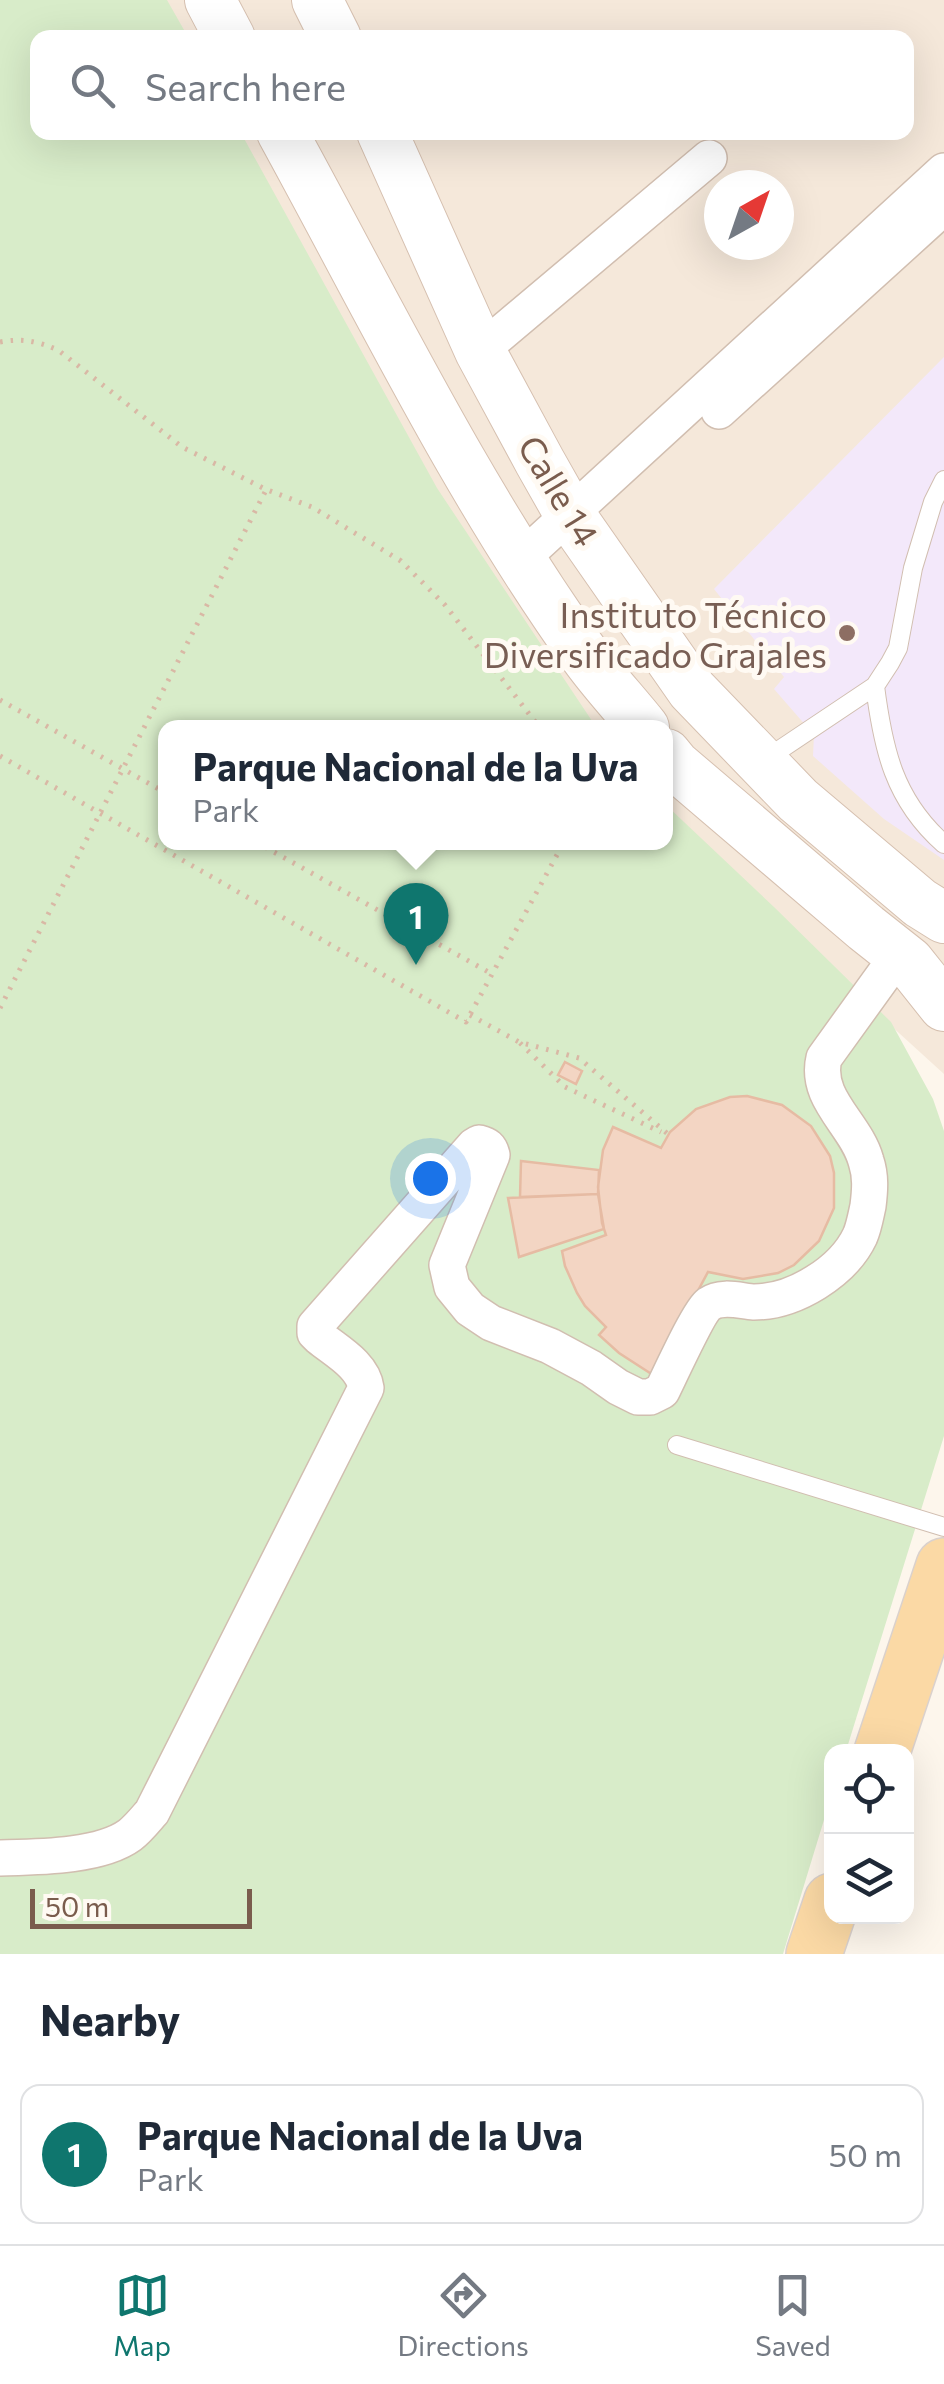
<!DOCTYPE html>
<meta charset="utf-8">
<style>
body{margin:0;font-family:Commissioner,sans-serif;background:#f2f2f3;color:#1f2937}
.controls{position:absolute;right:30px;bottom:30px;display:grid;overflow:hidden;border-radius:20px;box-shadow:0 10px 40px #0002}
.controls button{width:90px;height:90px;display:grid;place-items:center;padding:0;border:0;border-bottom:2px solid #e0e1e3;background:#fff;color:#1f2937;font:50px sans-serif}
.compass{position:absolute;left:704px;top:170px;width:90px;height:90px;border-radius:50%;background:#fff;box-shadow:0 10px 40px #0002;rotate:40deg}
.scale{position:absolute;left:30px;bottom:25px;width:222px;box-sizing:border-box;padding-left:10px;border:5px solid #7a5c4d;border-top:0;font-size:28px;line-height:35px;white-space:nowrap;color:#7a5c4d;-webkit-text-stroke:8px #fffaf3;paint-order:stroke}
.you{position:absolute;left:430px;top:1178px;width:35px;height:35px;margin:-25px;border:8px solid #fff;border-radius:50%;background:#1a73e8;box-shadow:0 0 0 15px #1a73e833}
.badge{display:grid;place-items:center;width:65px;height:65px;border-radius:50%;background:#0f766e;color:#fff;font-size:32px;font-weight:700}
.pin{position:absolute;translate:-50% -82px;filter:drop-shadow(0 2px 5px #0008)}
.pin::after{content:'';position:absolute;top:52px;width:35px;height:30px;background:inherit;clip-path:polygon(0 0,100% 0,50% 100%)}
.popup{position:absolute;left:158px;top:720px;width:515px;height:130px;box-sizing:border-box;display:grid;place-content:center;border-radius:20px;background:#fff;filter:drop-shadow(0 2px 8px #0005);font-size:32px;white-space:nowrap;color:#747a83}
.popup b{font-size:38px;color:#1f2937}
.popup::after{content:'';position:absolute;left:50%;top:100%;margin-left:-20px;border:20px solid transparent;border-top-color:#fff}
.list{margin:0;padding:0;list-style:none}
h2{display:flex;justify-content:space-between;align-items:center;height:130px;margin:0;padding:0 40px;font-size:42px}
h2 small{font-size:32px;font-weight:400;color:#747a83}
.list li{display:grid;grid-template-columns:65px 1fr auto;gap:30px;align-items:center;box-sizing:border-box;height:140px;margin:0 20px 20px;padding:0 20px;border:2px solid #e0e1e3;border-radius:20px}
.list b{display:block;font-size:38px;white-space:nowrap}
.list p{margin:0;font-size:32px;white-space:nowrap;color:#747a83}
.list em{font-size:32px;font-style:normal;color:#747a83}
.icon{flex:none;width:55px;height:55px;fill:none;stroke:currentColor;stroke-width:2;stroke-linecap:round;stroke-linejoin:round}
.map{position:relative;flex:none;width:944px;height:1954px;overflow:hidden}
.search{position:absolute;background:#fff;box-shadow:0 10px 40px #0002;left:30px;right:30px;top:30px;height:110px;display:flex;align-items:center;gap:25px;box-sizing:border-box;padding:0 35px;border-radius:20px;color:#747a83;font-size:38px}
.sheet{height:290px;background:#fff}
nav{display:flex;justify-content:space-around;align-items:center;box-sizing:border-box;height:140px;border-top:2px solid #e0e1e3;background:#fff;font-size:28px;color:#747a83}
nav a{display:grid;justify-items:center;gap:5px}
nav .on{color:#0f766e}
.map>svg:first-child{display:block}
.residential{fill:#f5e8da;fill-rule:evenodd}
.education{fill:#f3e8fa}
.green{fill:#d8ecc9}
.building{fill:#f3d5c3;stroke:#e6bba3;stroke-width:2.5}
.lines{fill:none;stroke-linecap:round;stroke-linejoin:round}
.lane-casing{stroke:#d1beb0;stroke-width:20}
.street-casing{stroke:#d1beb0;stroke-width:38}
.secondary-casing{stroke:#d6c0b0;stroke-width:52}
.primary-casing{stroke:#dad1cd;stroke-width:58}
.path{stroke:#d9b8a5;stroke-width:5;stroke-dasharray:2.5 8;stroke-linecap:butt}
.lane{stroke:#fff;stroke-width:18}
.street{stroke:#fff;stroke-width:35}
.secondary{stroke:#fff;stroke-width:50}
.primary{stroke:#fbd9a5;stroke-width:55}
.education-dot{fill:#8d6e63;stroke:#fffaf3;stroke-width:4}
.labels{text-anchor:middle;dominant-baseline:central;stroke-width:10;stroke-linejoin:round;paint-order:stroke}
.street-label{font-size:35px;fill:#7a5c4d;stroke:#fffaf3}
.education-label{font-size:35px;fill:#785e54;stroke:#fffaf3;text-anchor:end}
</style>
<div class="map">
<svg width="944" height="1954" viewBox="0 0 944 1954">
<rect width="100%" height="100%" fill="#fdf6ec"/>
<path class="residential" d="M0 0H944V1074L666 821V728L564 727 0 213ZM38 38H906V132H38ZM719 185H779V245H719Z"/>
<path class="education" d="M944 357V860L884 819 813 756 814 735 774 689 784 677 714 589Z"/>
<path class="green" d="M0 0H167L188 37 38 38V132L241 133 437 488 596 727 166 728V842H666V805L774 907 891 1022 933 1099 944 1131V1436L846 1751 832 1752 831 1797 783 1954H0Z"/>
<path class="building" d="M565 1062 582 1071 576 1084 558 1075Z
M747 1096 782 1105 811 1126 830 1156 834 1173V1208L819 1241 794 1265 778 1273 743 1279 708 1272 653 1375 619 1353 599 1335 606 1327 585 1306 577 1293 565 1266 562 1251 606 1235 602 1223 598 1187 603 1150 613 1127 661 1148 670 1132 696 1109 730 1097Z
M521 1161 599 1170 598 1194 520 1197Z
M598 1194 604 1229 519 1257 508 1198Z"/>
<g class="lines">
<defs>
<path id="lane" d="M875 686C883 749 894 800 944 844
M763 761 875 686 890 663 898 648 913 568 933 502 944 480
M677 1445 944 1527"/>
<path id="street" d="M480 351 709 158
M719 411 944 207
M521 559 944 171
M0 1858C37 1857 100 1857 130 1835 138 1829 145 1820 152 1812L366 1388C363 1365 336 1351 319 1337L315 1333V1326L474 1146 479 1143C487 1145 490 1147 492 1155L447 1265 452 1287 470 1309 491 1323 550 1346 591 1368 618 1387 638 1397H650L662 1391C670 1375 699 1311 709 1304 722 1295 740 1301 754 1302 794 1302 843 1272 860 1236 864 1227 866 1215 868 1206 870 1190 871 1176 866 1161 856 1124 814 1099 824 1058L899 954"/>
<path id="secondary" d="M210 0 230 38
M317 0 336 38
M282 132C379 309 468 493 586 657 604 682 625 704 644 728
M382 132 480 351 540 462 570 515 692 690 798 800 920 903 944 918
M666 754 675 765 866 928 909 962 944 1006"/>
<path id="primary" d="M882 1752 944 1566
M814 1954 832 1901"/>
</defs>
<use href="#lane" class="lane-casing"/>
<use href="#street" class="street-casing"/>
<use href="#secondary" class="secondary-casing"/>
<use href="#primary" class="primary-casing"/>
<path class="path" d="M0 342C22 338 37 341 58 350L182 447 265 489 312 507 401 561 445 605 540 728
M0 700 166 793
M0 756 466 1022 564 842
M256 842 492 974
M0 1008 266 490
M470 1015 519 1042 579 1058 669 1135
M520 1043 565 1087 661 1132"/>
<use href="#lane" class="lane"/>
<use href="#street" class="street"/>
<use href="#secondary" class="secondary"/>
<use href="#primary" class="primary"/>
</g>
<circle class="education-dot" cx="847" cy="633" r="10"/>
<g class="labels">
<g class="street-label">
<text transform="translate(560 490) rotate(59)">Calle 14</text>
</g>
<g class="education-label">
<text x="827" y="613">Instituto Técnico<tspan x="827" dy="40">Diversificado Grajales</tspan></text>
</g>
</g>
</svg>
<div class="controls">
<button><svg class="icon" aria-label="locate" viewBox="0 0 24 24"><circle cx="12" cy="12" r="6"/><path d="M12 2v4M12 18v4M2 12h4M18 12h4"/></svg></button>
<button><svg class="icon" aria-label="layers" viewBox="0 0 24 24"><path d="M12 4l9 5-9 5-9-5zM3 14l9 5 9-5"/></svg></button>
</div>
<svg class="compass" viewBox="-18 -18 36 36"><path d="M0-13l5 13h-10z" fill="#e53935"/><path d="M0 13l5-13h-10z" fill="#747a83"/></svg>
<div class="scale">50 m</div>
<div class="you"></div>
<div class="pin badge" style="left:416px;top:965px">1</div>
<div class="popup"><b>Parque Nacional de la Uva</b>Park</div>
<div class="search"><svg class="icon" aria-label="search" viewBox="0 0 24 24"><circle cx="10" cy="10" r="6"/><path d="M15 15l6 6"/></svg>Search here</div>
</div>
<section class="sheet">
<h2>Nearby<small></small></h2>
<ul class="list">
<li><span class="badge">1</span><div><b>Parque Nacional de la Uva</b><p>Park</p></div><em>50 m</em></li>
</ul>
</section>
<nav>
<a class="on"><svg class="icon" aria-label="map" viewBox="0 0 24 24"><path d="M3 6l6-2 6 2 6-2v14l-6 2-6-2-6 2zM9 4v14M15 6v14"/></svg>Map</a>
<a><svg class="icon" aria-label="directions" viewBox="0 0 24 24"><path d="M12 3l9 9-9 9-9-9zM9 14v-3h6M13 9l2 2-2 2"/></svg>Directions</a>
<a><svg class="icon" aria-label="saved" viewBox="0 0 24 24"><path d="M7 4h10v16l-5-4-5 4z"/></svg>Saved</a>
</nav>
